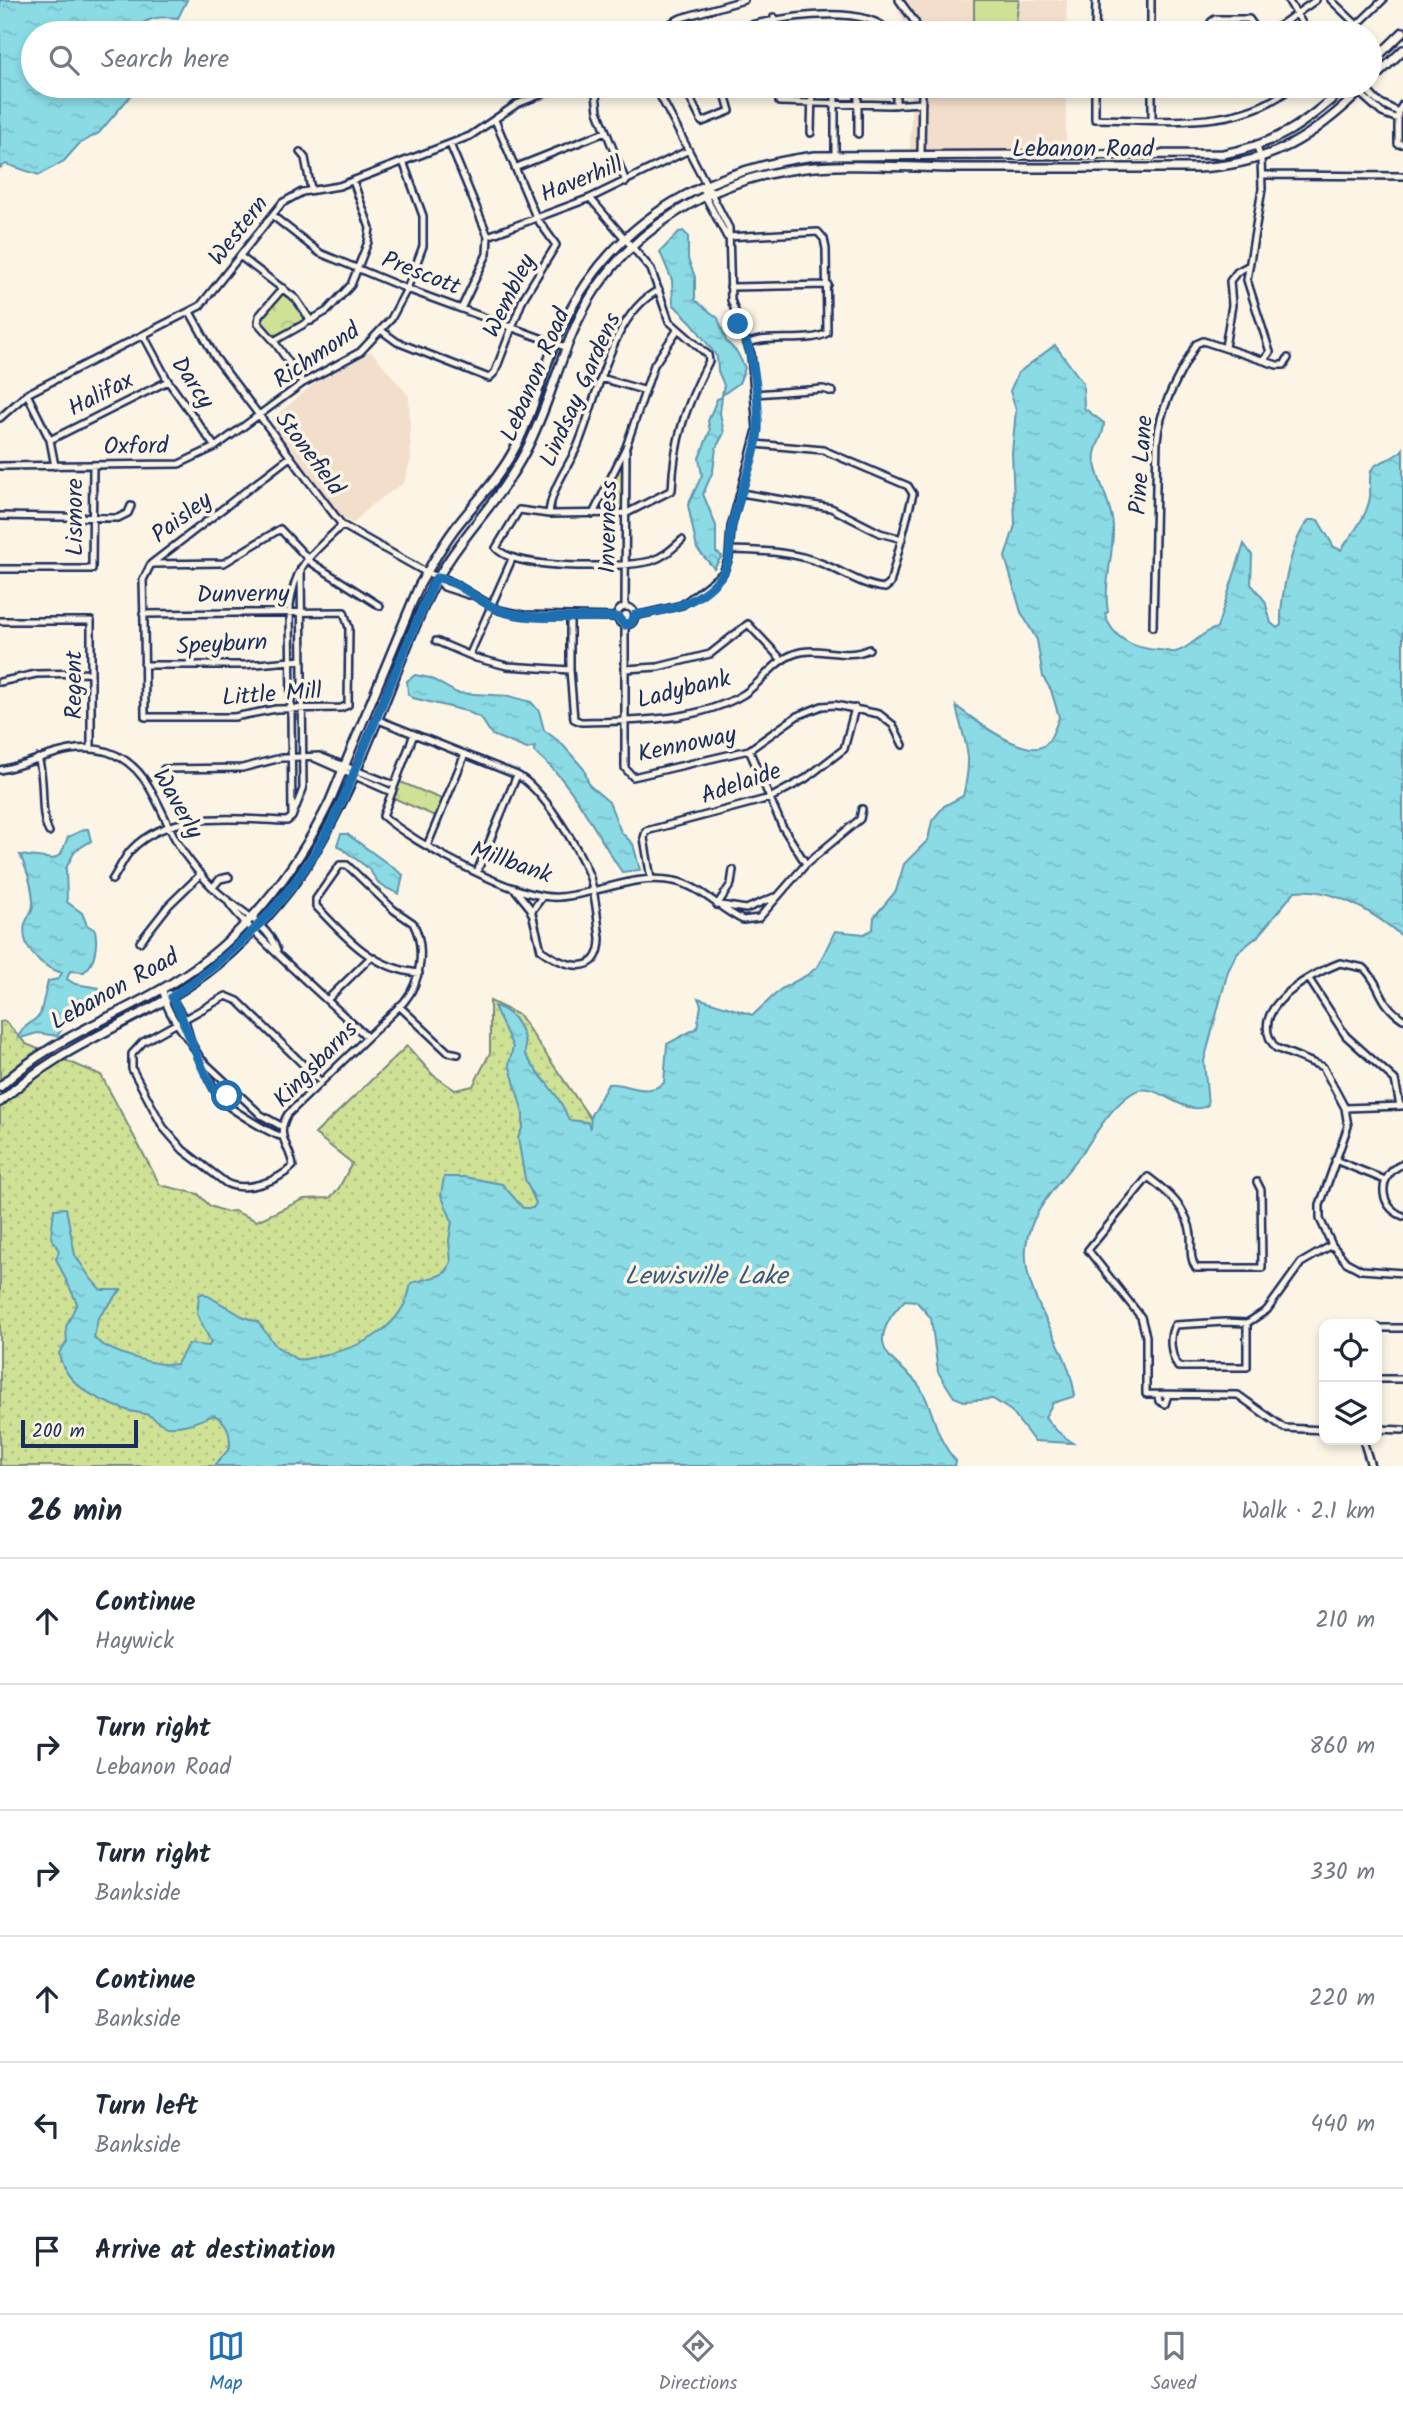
<!DOCTYPE html>
<meta charset="utf-8">
<style>
body{margin:0;font-family:Kalam,sans-serif;background:#f2f2f3;color:#1f2937}
.controls{position:absolute;right:21px;bottom:21px;display:grid;overflow:hidden;border-radius:14px;box-shadow:0 4px 10px #0003}
.controls button{width:63px;height:63px;display:grid;place-items:center;padding:0;border:0;border-bottom:2px solid #e0e1e3;background:#fff;color:#1f2937;font:35px sans-serif}
.scale{position:absolute;left:21px;bottom:18px;width:117px;box-sizing:border-box;padding-left:7px;border:4px solid #1b2f5e;border-top:0;font-size:19px;line-height:24px;white-space:nowrap;color:#1b2f5e;-webkit-text-stroke:5px #fcf5e5;paint-order:stroke}
.stop{position:absolute;width:21px;height:21px;margin:-16px;border:5px solid #1f6fb2;border-radius:50%;background:#fff}
.stop.end{background:#1f6fb2;border-color:#fff;box-shadow:0 2px 7px #0008}
.list{margin:0;padding:0;list-style:none}
h2{display:flex;justify-content:space-between;align-items:center;height:91px;margin:0;padding:0 28px;font-size:30px}
h2 small{font-size:23px;font-weight:400;color:#747a83}
.list li{display:grid;grid-template-columns:46px 1fr auto;gap:21px;align-items:center;box-sizing:border-box;height:126px;padding:0 28px;border-top:2px solid #e0e1e3}
.list b{display:block;font-size:26px;white-space:nowrap}
.list p{margin:0;font-size:23px;white-space:nowrap;color:#747a83}
.list em{font-size:23px;font-style:normal;color:#747a83}
.icon{flex:none;width:38px;height:38px;fill:none;stroke:currentColor;stroke-width:2;stroke-linecap:round;stroke-linejoin:round}
.map{position:relative;flex:none;width:1403px;height:1466px;overflow:hidden}
.search{position:absolute;background:#fff;box-shadow:0 4px 10px #0003;left:21px;right:21px;top:21px;height:77px;display:flex;align-items:center;gap:18px;box-sizing:border-box;padding:0 24px;border-radius:38px;color:#747a83;font-size:26px}
.sheet{height:847px;background:#fff}
nav{display:flex;justify-content:space-around;align-items:center;box-sizing:border-box;height:98px;border-top:2px solid #e0e1e3;background:#fff;font-size:19px;color:#747a83}
nav a{display:grid;justify-items:center;gap:4px}
nav .on{color:#1f6fb2}
.map>svg:first-child{display:block}
.built{fill:#f3decc}
.grass{fill:url(#grass-dots);stroke:#75887a;stroke-width:2}
.forest{fill:url(#forest-crowns);stroke:#75887a;stroke-width:2}
.garden{fill:#cfe195;stroke:#75887a;stroke-width:2}
.water{fill:url(#water-ripples);stroke:#5e96af;stroke-width:2}
.lines{fill:none;stroke-linecap:round;stroke-linejoin:round}
.minor-casing{stroke:#1b2f5e;stroke-width:10}
.major-casing{stroke:#1b2f5e;stroke-width:12}
.minor{stroke:#fcf5e5;stroke-width:5}
.major{stroke:#fcf5e5;stroke-width:7}
.route{stroke:#1f6fb2;stroke-width:9}
.labels{text-anchor:middle;dominant-baseline:central;stroke-width:7;stroke-linejoin:round;paint-order:stroke}
.street-label{font-size:24px;fill:#1b2f5e;stroke:#fcf5e5}
.water-label{font-size:26px;font-style:italic;fill:#375a80;stroke:#fcf5e5}
</style>
<div class="map">
<svg width="1403" height="1466" viewBox="0 0 1403 1466">
<defs>
<pattern id="grass-dots" width="8" height="8" patternUnits="userSpaceOnUse" patternTransform="scale(1.75)"><rect width="8" height="8" fill="#cfe195"/><path d="M2 2h.1M6 6h.1" fill="none" stroke="#b1c183" stroke-width="1.8" stroke-linecap="round"/></pattern>
<pattern id="forest-crowns" width="20" height="18" patternUnits="userSpaceOnUse" patternTransform="scale(1.75)"><rect width="20" height="18" fill="#cfe195"/><path d="M2 6a3 3 0 1 1 6 0M12 15a3 3 0 1 1 6 0" fill="none" stroke="#b1c183"/></pattern>
<pattern id="water-ripples" width="26" height="14" patternUnits="userSpaceOnUse" patternTransform="scale(1.75)"><rect width="26" height="14" fill="#8bdbe5"/><path d="M2 4q2-2 4 0t4 0M15 11q2-2 4 0t4 0" fill="none" stroke="#77bcc7"/></pattern>
</defs>
<rect width="100%" height="100%" fill="#fcf5e5"/>
<filter id="ink" filterUnits="userSpaceOnUse"><feTurbulence type="fractalNoise" baseFrequency=".0143" numOctaves="2"/><feDisplacementMap in="SourceGraphic" scale="14" xChannelSelector="R" yChannelSelector="G"/><feConvolveMatrix kernelMatrix="1 2 1 2 8 2 1 2 1" color-interpolation-filters="sRGB"/></filter>
<g filter="url(#ink)">
<path class="built" d="M904 0H1067L1066 33H909L896 6Z
M912 86H1066V148L910 150Z
M371 351 409 396 411 459 404 483 370 506 353 524 340 516 271 420 312 385Z"/>
<path class="grass" d="M490 1001 519 1015 623 1166 374 1466H0V1022L5 1021 26 1044 101 1075 160 1185 198 1194 210 1206 226 1212 234 1211 257 1221 304 1199 330 1198 339 1188 352 1163 315 1134 407 1046 433 1075 455 1090 473 1086 490 1053Z"/>
<path class="forest" d="M282 294 299 305 305 320 274 336 260 321Z
M623 458 624 508 623 511H603L600 506Z
M398 781 444 800 437 817 391 797Z"/>
<path class="garden" d="M974 0H1019L1015 30 1013 33H974Z"/>
<path class="water" d="M0 0H187L178 18C161 16 143 17 134 33H33V86L133 88 132 94 99 133 79 144 64 161 39 175 6 164 0 168Z
M683 231 688 236V259L695 277V300L718 318 726 341 737 352 745 368 739 383 722 395 724 385 718 371 717 357 692 323 673 304 672 280 660 252 679 232Z
M1055 345 1083 383 1084 408 1104 423C1104 436 1097 442 1095 454 1091 469 1113 504 1113 527 1114 553 1103 586 1108 612L1105 614C1112 639 1135 649 1159 650 1164 650 1170 653 1175 652 1192 648 1201 631 1217 628L1244 544 1252 555 1251 584 1265 601 1271 623 1277 628 1281 625C1280 599 1291 540 1309 520H1318L1334 547 1341 550C1352 534 1367 517 1370 497 1371 488 1368 477 1372 469 1376 461 1395 460 1403 449V937C1375 913 1333 887 1295 891L1258 936 1237 953 1228 971 1204 1061 1208 1105C1185 1120 1156 1079 1134 1092 1109 1107 1096 1135 1079 1157 1028 1220 1006 1243 1047 1322 1060 1347 1071 1368 1075 1396L1053 1403 1045 1417 1057 1431 1073 1443 1034 1441 1011 1411 993 1399 964 1401 954 1397 938 1372 931 1318 916 1301 905 1300C894 1311 882 1326 883 1342 885 1361 910 1371 920 1387 936 1413 933 1435 956 1461L955 1466H214L230 1448C230 1433 229 1423 214 1415 200 1420 184 1428 167 1426 161 1425 154 1417 148 1415 141 1412 134 1413 127 1410 99 1401 64 1384 59 1353L67 1342 66 1327 77 1303 56 1259 59 1251 51 1237 54 1209 66 1208 75 1255 91 1279 101 1290H121L98 1318 94 1338C108 1352 157 1367 177 1364L188 1344 209 1346 211 1342 197 1314 199 1295 203 1293 242 1316 258 1322 276 1346 296 1359C304 1361 314 1357 322 1355 361 1348 404 1328 411 1283L438 1276 446 1272 451 1262 449 1241 452 1221 441 1195 444 1177H464L502 1184 523 1208H533L536 1203 525 1179 518 1138 523 1126V1113L509 1064 513 1047 494 1006C515 1010 527 1035 525 1054 539 1078 559 1092 569 1120L587 1122 590 1127 591 1115 608 1084C627 1082 645 1098 664 1083L667 1044 697 1028 701 1005 698 998 753 1015 781 989 809 974 818 966 835 931 864 934 873 929 874 917 896 891 904 864 928 840 932 821 944 806 963 796C974 751 965 747 956 706 973 719 1026 760 1045 745 1051 740 1056 726 1059 717L1051 690 1043 677 1037 640 1021 612 1005 557 1015 525 1012 452 1016 410 1010 391 1018 373Z
M722 397 720 413 724 433 716 448 713 471 703 494 716 526V552L722 556 714 568 697 549 688 505 702 475 699 458 710 431 708 421 717 399Z
M415 675 430 678 457 693 509 696 531 702 539 711 544 730 561 743 584 769 589 785 609 802 621 832 633 844 640 870 622 872C594 832 574 782 534 752L535 747 527 749 492 735 481 718 466 711 413 698 408 694 407 681Z
M85 829H88L91 841 75 851 66 868 67 902 82 913 87 925 95 930C98 944 95 964 84 972L70 971 67 979 75 984 99 988 102 999 73 1014 57 1036 37 1033 21 1038 18 1037 23 1029 40 1015 48 981 58 979 62 973C41 966 20 949 25 924 27 917 33 912 33 904 33 887 27 870 20 855L53 859 61 854 68 837Z
M341 834H347L403 875 399 894 380 885 368 868 337 845Z"/>
<g class="lines">
<defs>
<path id="minor" d="M899 0 915 22 919 33
M1151 0V33
M1288 0 1308 33
M1331 0 1357 25 1383 0
M774 17 777 33
M652 33 681 18 744 0
M720 33C768 19 862 0 891 33
M1095 33 1096 0
M1211 33V22L1215 19H1249L1259 33
M1269 33 1316 0
M595 86 598 111 626 182
M684 86 702 122 730 111 723 86
M779 86V102L889 105 922 103
M835 86V156
M896 86V105
M1095 86V119C1160 119 1240 132 1293 86
M1152 86V119
M1352 86 1382 113 1398 119
M1363 86 1377 101 1398 112
M1403 104 1398 112V144H1403
M811 133 812 86
M858 134V86
M450 144 488 236 487 254 461 309
M1257 147 1261 159 1262 189 1247 280 1270 352 1264 360
M300 152 305 158 311 189
M921 155 922 86
M517 167 605 132
M1263 175 1403 176
M704 184 705 196 727 237
M590 198 651 269 669 321 708 355 709 361C686 406 674 438 672 490L627 513 549 514 519 510 496 548C516 571 622 568 651 561 664 557 673 548 682 540
M273 216 320 253 407 289 565 347
M488 236 590 198 687 151
M727 237 818 232 824 239 826 249 827 333C808 344 772 334 749 343
M241 257 296 299 311 321
M730 287 828 285
M283 288 259 316 258 323 274 341 303 383
M190 312 215 357 342 525 427 573 448 580 499 610 524 615 617 617
M382 331 397 342 489 378 495 372 523 299 556 245 536 217 495 120
M144 336 168 381 215 447
M274 341 327 311 351 285 368 242 370 228 353 181
M1225 347 1232 305 1230 281 1237 272 1248 266
M601 378 643 390
M27 394 50 440 55 466
M755 394 823 389 833 392
M0 418 27 394 200 306 282 203 302 192 339 186 470 136 517 104 563 86
M50 440 168 381
M0 466 179 464 215 447 303 383 360 352 391 319 407 289 423 246V216L404 164
M741 493 831 508 880 533 902 539
M549 514C551 488 568 468 578 445 597 400 611 313 659 290
M593 514 626 447 654 365 678 329
M0 516 118 518 128 513 131 506
M730 550C761 551 794 551 823 564 844 572 862 586 885 588L890 584 913 494 908 486 823 450 755 444
M151 564 224 563 280 529 312 563 380 606
M0 569H92L93 465
M437 578 444 587 469 595
M625 607 626 450
M617 616a9 9 0 1 1 18 0a9 9 0 1 1-18 0Z
M143 614 344 612 349 628 348 705 341 708 276 709 234 717H145L144 623 143 580 151 564 290 457
M635 616 682 605 723 573 729 557 731 527 757 430 751 354 731 300 729 228 655 86
M570 617V670L574 719 581 722C633 721 698 722 744 694 762 682 774 661 794 654 818 645 845 661 869 649
M0 621H91V749
M625 625V768L633 777 749 750 797 716 822 706 835 705 879 714 893 725 903 745
M1153 627 1157 440C1161 403 1179 376 1196 344L1203 341 1277 365H1284L1288 358
M436 641 476 658 507 666 570 670
M470 654 512 559
M144 665H245L302 660
M625 669 658 667 710 654 748 624 782 660
M0 682 36 674 91 673
M376 719 517 775C542 788 578 847 589 875 596 894 597 918 600 938 600 980 562 965 541 950L531 909 514 888
M414 734 383 816C415 844 517 900 559 897 599 894 634 873 674 881 701 886 719 909 743 920L759 918 806 864 860 819 862 809
M749 750 782 826 806 864
M312 757 391 792
M38 758C46 781 39 814 49 832
M164 769 242 768 281 758 319 756 394 785
M0 770C37 763 70 740 108 752 155 767 160 822 186 856 197 871 211 888 226 899 243 912 269 927 277 950
M292 817 290 606C295 563 312 555 342 525
M292 817 303 789 301 568
M427 846 465 754
M477 872 517 775
M651 879 644 838 646 831 770 798 805 779 844 749 855 708
M112 880C119 870 124 857 132 849 171 809 238 820 287 821L292 817
M213 887 220 879 229 877
M228 901C231 915 347 1018 367 1037
M717 905 731 884 733 870
M721 905 746 909 774 897
M531 912 542 897
M140 942 169 905 201 874
M1309 979 1346 1036 1395 1080 1400 1106
M163 989C165 1015 186 1033 199 1056 207 1069 210 1086 221 1100 226 1106 272 1135 281 1136
M169 994 185 1020 190 1039
M328 999 370 958
M399 1006 448 1052 458 1054
M1403 1019C1377 1002 1382 985 1364 968L1340 963C1312 974 1243 1010 1276 1048L1323 1067 1345 1108 1348 1126 1320 1205V1219L1332 1245 1346 1262 1361 1270 1403 1273
M201 1059 261 1115 281 1126
M321 1082 238 1001 226 996 143 1042 132 1054V1069L163 1127 183 1150 226 1183C246 1193 278 1181 293 1166 290 1145 274 1136 288 1114L404 1002C421 982 426 947 413 923L394 910 347 865H340L316 899V906C346 938 373 969 419 973
M218 1096H227L232 1086
M1345 1108 1402 1106
M1335 1160 1385 1180
M1403 1164C1378 1174 1377 1206 1403 1216
M1257 1182 1261 1190 1262 1268H1196C1189 1258 1192 1247 1191 1235 1188 1209 1168 1192 1148 1177L1088 1250 1141 1317 1146 1336V1394L1238 1395 1284 1428 1324 1430
M1225 1322 1247 1323V1367H1178C1171 1356 1168 1336 1175 1325Z
M1247 1323 1267 1310 1301 1263 1332 1245
M1377 1328H1403
M1377 1379H1403
M1158 1396 1159 1401 1165 1404 1168 1395
M1377 1429 1403 1430
M1363 1440 1371 1466"/>
<path id="major" d="M1370 64 1403 32
M1370 82 1403 50
M0 1087C49 1039 115 1018 172 983 242 941 295 873 330 801L419 586C430 567 440 549 453 531 474 503 500 478 516 446 537 406 544 362 564 322 615 220 705 170 815 156L1223 154C1280 143 1304 124 1347 86
M0 1102C53 1052 111 1032 172 996 217 970 258 930 290 889 354 803 383 696 427 599 452 543 497 506 525 452 553 400 562 340 595 290 638 227 708 184 783 171 840 161 902 168 960 168 1039 168 1118 168 1197 168 1273 164 1312 138 1366 86"/>
</defs>
<use href="#minor" class="minor-casing"/>
<use href="#major" class="major-casing"/>
<use href="#minor" class="minor"/>
<use href="#major" class="major"/>
</g>
</g>
<g class="lines" filter="url(#ink)">
<path class="route" d="M227 1096H218C197 1065 189 1029 172 997 227 960 275 915 311 859 335 822 351 780 368 739 390 685 412 631 436 578 457 578 483 607 508 613 543 621 581 616 617 617L625 625 632 622 635 615C668 611 703 603 723 573 733 558 728 542 732 526 738 498 750 472 756 444 762 413 755 351 738 324"/>
</g>
<g class="labels">
<g class="street-label">
<text x="1083" y="149">Lebanon Road</text>
<text transform="translate(582 180) rotate(-22)">Haverhill</text>
<text transform="translate(239 231) rotate(-52)">Western</text>
<text transform="translate(421 274) rotate(21)">Prescott</text>
<text transform="translate(510 296) rotate(-64)">Wembley</text>
<text transform="translate(317 356) rotate(-34)">Richmond</text>
<text transform="translate(536 375) rotate(-67)">Lebanon Road</text>
<text transform="translate(192 383) rotate(56)">Darcy</text>
<text transform="translate(581 390) rotate(-66)">Lindsay Gardens</text>
<text transform="translate(101 395) rotate(-27)">Halifax</text>
<text transform="translate(136 447) rotate(-1)">Oxford</text>
<text transform="translate(309 454) rotate(53)">Stonefield</text>
<text transform="translate(1142 465) rotate(-86)">Pine Lane</text>
<text transform="translate(75 517) rotate(-90)">Lismore</text>
<text transform="translate(182 518) rotate(-37)">Paisley</text>
<text transform="translate(609 527) rotate(-89)">Inverness</text>
<text transform="translate(243 595) rotate(-1)">Dunverny</text>
<text transform="translate(222 645) rotate(-3)">Speyburn</text>
<text transform="translate(74 685) rotate(-90)">Regent</text>
<text transform="translate(684 690) rotate(-14)">Ladybank</text>
<text transform="translate(272 695) rotate(-4)">Little Mill</text>
<text transform="translate(687 745) rotate(-12)">Kennoway</text>
<text transform="translate(741 784) rotate(-19)">Adelaide</text>
<text transform="translate(177 804) rotate(60)">Waverly</text>
<text transform="translate(511 863) rotate(19)">Millbank</text>
<text transform="translate(115 990) rotate(-29)">Lebanon Road</text>
<text transform="translate(316 1065) rotate(-46)">Kingsbarns</text>
</g>
<g class="water-label">
<text x="706" y="1277">Lewisville Lake</text>
</g>
</g>
</svg>
<div class="controls">
<button><svg class="icon" aria-label="locate" viewBox="0 0 24 24"><circle cx="12" cy="12" r="6"/><path d="M12 2v4M12 18v4M2 12h4M18 12h4"/></svg></button>
<button><svg class="icon" aria-label="layers" viewBox="0 0 24 24"><path d="M12 4l9 5-9 5-9-5zM3 14l9 5 9-5"/></svg></button>
</div>
<div class="scale">200 m</div>
<div class="stop" style="left:227px;top:1096px"></div>
<div class="stop end" style="left:738px;top:324px"></div>
<div class="search"><svg class="icon" aria-label="search" viewBox="0 0 24 24"><circle cx="10" cy="10" r="6"/><path d="M15 15l6 6"/></svg>Search here</div>
</div>
<section class="sheet">
<h2>26 min<small>Walk · 2.1 km</small></h2>
<ul class="list">
<li><svg class="icon" aria-label="ahead" viewBox="0 0 24 24"><path d="M12 20V5M6 11l6-6 6 6"/></svg><div><b>Continue</b><p>Haywick</p></div><em>210 m</em></li>
<li><svg class="icon" aria-label="right" viewBox="0 0 24 24"><path d="M7 20v-9h11M14 6l5 5-5 5"/></svg><div><b>Turn right</b><p>Lebanon Road</p></div><em>860 m</em></li>
<li><svg class="icon" aria-label="right" viewBox="0 0 24 24"><path d="M7 20v-9h11M14 6l5 5-5 5"/></svg><div><b>Turn right</b><p>Bankside</p></div><em>330 m</em></li>
<li><svg class="icon" aria-label="ahead" viewBox="0 0 24 24"><path d="M12 20V5M6 11l6-6 6 6"/></svg><div><b>Continue</b><p>Bankside</p></div><em>220 m</em></li>
<li><svg class="icon" aria-label="left" viewBox="0 0 24 24"><path d="M17 20v-9H6M10 6l-5 5 5 5"/></svg><div><b>Turn left</b><p>Bankside</p></div><em>440 m</em></li>
<li><svg class="icon" aria-label="arrive" viewBox="0 0 24 24"><path d="M6 21V4h12l-3 4 3 4H6"/></svg><div><b>Arrive at destination</b></div></li>
</ul>
</section>
<nav>
<a class="on"><svg class="icon" aria-label="map" viewBox="0 0 24 24"><path d="M3 6l6-2 6 2 6-2v14l-6 2-6-2-6 2zM9 4v14M15 6v14"/></svg>Map</a>
<a><svg class="icon" aria-label="directions" viewBox="0 0 24 24"><path d="M12 3l9 9-9 9-9-9zM9 14v-3h6M13 9l2 2-2 2"/></svg>Directions</a>
<a><svg class="icon" aria-label="saved" viewBox="0 0 24 24"><path d="M7 4h10v16l-5-4-5 4z"/></svg>Saved</a>
</nav>
